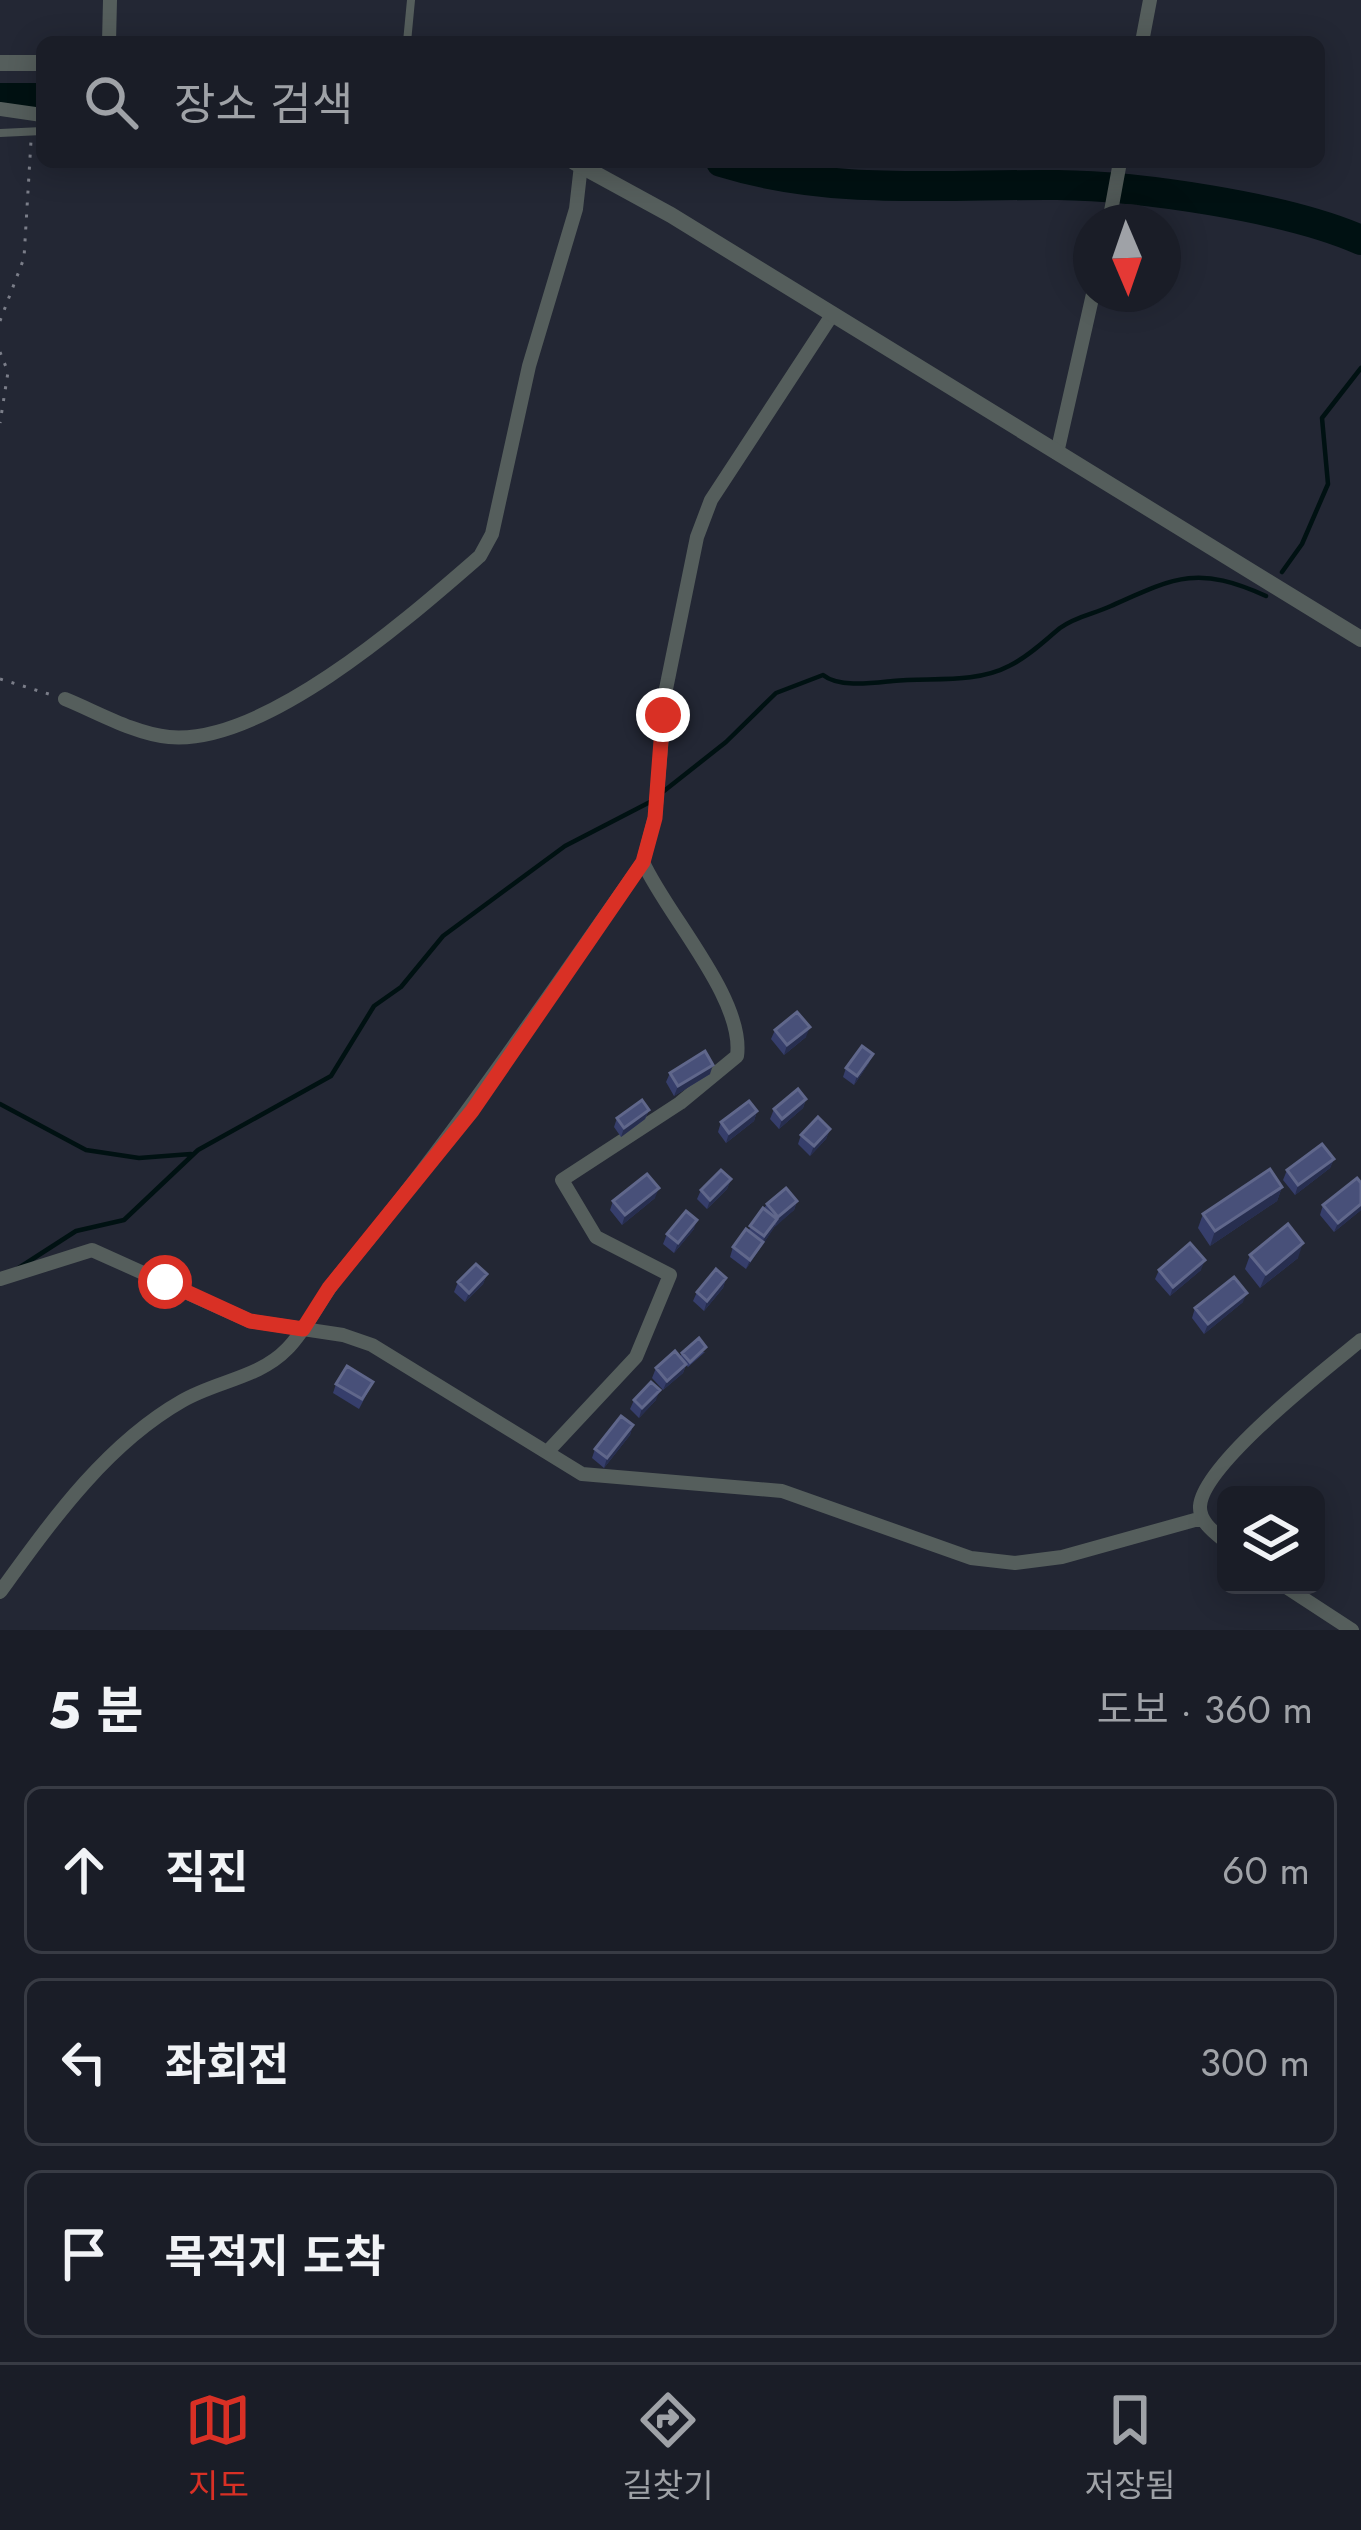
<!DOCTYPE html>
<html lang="ko">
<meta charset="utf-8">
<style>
body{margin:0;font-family:Jost,"Noto Sans KR",sans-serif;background:#272a33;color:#f1f3f6}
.controls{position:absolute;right:36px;bottom:36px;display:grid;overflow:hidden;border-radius:18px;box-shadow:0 6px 30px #0003}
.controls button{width:108px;height:108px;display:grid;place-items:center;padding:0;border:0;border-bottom:3px solid #383b44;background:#1a1d27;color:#f1f3f6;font:60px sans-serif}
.compass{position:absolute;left:1073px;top:204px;width:108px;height:108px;border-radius:50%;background:#1a1d27;box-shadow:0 6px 30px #0003;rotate:178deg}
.stop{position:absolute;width:36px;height:36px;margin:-27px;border:9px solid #d93025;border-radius:50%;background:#fff}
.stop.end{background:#d93025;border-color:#fff;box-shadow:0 3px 12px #0008}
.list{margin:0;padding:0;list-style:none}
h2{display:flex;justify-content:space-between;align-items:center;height:156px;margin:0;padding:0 48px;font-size:51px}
h2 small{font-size:39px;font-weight:400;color:#9fa2a7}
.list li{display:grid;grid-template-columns:78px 1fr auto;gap:36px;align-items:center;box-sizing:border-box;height:168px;margin:0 24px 24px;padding:0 24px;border:3px solid #383b44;border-radius:18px}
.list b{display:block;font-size:45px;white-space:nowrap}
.list em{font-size:39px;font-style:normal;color:#9fa2a7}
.icon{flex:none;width:66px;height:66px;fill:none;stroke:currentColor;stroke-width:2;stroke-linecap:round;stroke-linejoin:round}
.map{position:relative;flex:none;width:1361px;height:1630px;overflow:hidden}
.search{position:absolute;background:#1a1d27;box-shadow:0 6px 30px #0003;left:36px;right:36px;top:36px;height:132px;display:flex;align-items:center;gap:30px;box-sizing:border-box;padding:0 42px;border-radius:18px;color:#9fa2a7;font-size:45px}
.sheet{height:732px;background:#1a1d27}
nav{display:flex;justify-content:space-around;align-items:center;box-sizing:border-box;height:168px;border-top:3px solid #383b44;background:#1a1d27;font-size:33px;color:#9fa2a7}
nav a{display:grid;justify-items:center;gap:6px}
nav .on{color:#d93025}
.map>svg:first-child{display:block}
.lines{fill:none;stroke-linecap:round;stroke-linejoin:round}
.stream{stroke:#001112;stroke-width:4.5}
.river{stroke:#001112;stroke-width:30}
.path{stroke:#7b7e89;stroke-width:3;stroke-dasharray:3 9;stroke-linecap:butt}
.service{stroke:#555e5c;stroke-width:8}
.minor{stroke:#555e5c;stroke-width:14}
.tertiary{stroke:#555e5c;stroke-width:16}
.wall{fill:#363e6b}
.shaded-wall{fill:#272e4f}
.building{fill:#485079;stroke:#60678b;stroke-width:3}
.route{stroke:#d93025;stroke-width:15}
</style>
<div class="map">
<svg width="1361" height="1630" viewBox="0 0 1361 1630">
<rect width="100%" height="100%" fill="#232734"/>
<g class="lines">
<path class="stream" d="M1282 572 1302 544 1328 484 1322 418 1361 368
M664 791 726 742 776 693 823 675C839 688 873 683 893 681 929 677 975 684 1009 666 1028 657 1044 641 1060 628 1076 616 1094 614 1111 606 1175 577 1198 565 1266 596
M0 1104 86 1150 139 1158 191 1154
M17 1269 76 1231 124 1220 198 1150 331 1076 374 1006 401 987 443 936 565 846 650 802"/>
<path class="river" d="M0 98H42
M721 162C831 196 944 184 1057 185 1140 186 1286 207 1361 240"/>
<path class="path" d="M0 321 24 258 31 141
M0 352 8 372 0 423
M0 679 52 695"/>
<path class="service" d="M407 42 411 0
M0 133 42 131"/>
<path class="minor" d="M109 42 110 0
M1142 42 1150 0
M0 109 42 115
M1109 222 1120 162
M1057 453 1093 294
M65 699C97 712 135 734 169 737 265 746 412 615 480 556L492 534 529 366 576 209 581 165
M0 1279 92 1250 250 1321 343 1335 372 1345 582 1474 782 1491 971 1558 1015 1563 1062 1557 1202 1518
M550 1449 636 1357 670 1275 596 1237 562 1180 680 1103 737 1056C745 999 666 914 643 862
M1226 1542C1215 1533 1199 1522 1200 1506 1203 1464 1327 1368 1361 1340
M1283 1585 1352 1630
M0 1592C51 1522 105 1445 182 1401 216 1381 259 1378 287 1349 308 1328 320 1298 340 1274 450 1143 544 1002 643 862L655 817 666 689 697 537 711 500 832 315"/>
<path class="tertiary" d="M0 63H42
M574 162 671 215 1361 639"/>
</g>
<path class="wall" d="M775 1030 806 1037 784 1055 771 1039Z
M869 1063 854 1085 843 1077 846 1068Z
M670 1073 710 1074 674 1096 666 1082Z
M806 1099 803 1108 779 1129 770 1119 774 1109Z
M649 1110 645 1119 621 1137 614 1127 617 1118Z
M757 1111 754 1121 726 1143 718 1132 721 1122Z
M830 1129 826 1139 810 1156 798 1144 801 1135Z
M1334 1159 1330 1168 1295 1195 1283 1180 1287 1170Z
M731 1179 727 1189 707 1209 697 1199 701 1190Z
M1361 1183V1210L1334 1232 1320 1215 1323 1205Z
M1282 1187 1277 1201 1210 1246 1198 1228 1203 1214Z
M655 1198 622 1225 610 1210 613 1201Z
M797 1201 794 1210 775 1226 746 1269 730 1257 733 1247 748 1231 767 1204Z
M694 1229 674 1253 663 1244 667 1234Z
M1250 1255 1298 1258 1260 1288 1245 1269Z
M1159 1270H1201L1170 1296 1155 1279Z
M487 1274 483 1284 465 1302 454 1292 458 1282Z
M726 1278 723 1288 704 1311 693 1301 697 1292Z
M1243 1302 1204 1334 1192 1318 1195 1308Z
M705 1352 688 1367 686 1365 683 1373 663 1390 652 1378 656 1368 680 1357 682 1353Z
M373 1382 359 1409 333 1393 336 1384Z
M634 1400H656L639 1418 630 1409Z
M633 1425 630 1435 604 1468 592 1458 595 1449Z"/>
<path class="shaded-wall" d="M810 1027 806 1037 784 1055 787 1045Z
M873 1054 869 1063 854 1085 857 1076Z
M713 1065 710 1074 674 1096 678 1086Z
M806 1099 803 1108 779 1129 782 1119Z
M649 1110 645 1119 621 1137 624 1128Z
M757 1111 754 1121 726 1143 729 1133Z
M830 1129 826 1139 810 1156 814 1146Z
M1334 1159 1330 1168 1295 1195 1298 1185Z
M731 1179 727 1189 707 1209 710 1200Z
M1282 1187 1277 1201 1210 1246 1215 1231Z
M659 1188 655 1198 622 1225 625 1215Z
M797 1201 794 1210 775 1227 778 1217Z
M1361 1204V1210L1334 1232 1338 1223Z
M777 1219 774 1228 746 1269 750 1260Z
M697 1220 694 1229 674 1253 678 1243Z
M1303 1243 1298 1258 1260 1288 1266 1274Z
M1205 1260 1201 1270 1170 1296 1173 1287Z
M487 1274 483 1284 465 1302 469 1293Z
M726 1278 723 1288 704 1311 707 1301Z
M1247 1293 1243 1302 1204 1334 1208 1324Z
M686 1364 683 1373 663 1390 667 1381Z
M660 1390 656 1400 639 1418 642 1408Z
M633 1425 630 1435 604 1468 607 1458Z"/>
<path class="building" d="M797 1012 810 1027 787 1045 775 1030Z
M862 1046 873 1054 857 1076 846 1068Z
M705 1051 713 1065 678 1086 670 1073Z
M798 1089 806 1099 782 1119 774 1109Z
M642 1100 649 1110 624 1128 617 1118Z
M749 1101 757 1111 729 1133 721 1122Z
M818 1117 830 1129 814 1146 801 1135Z
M1322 1144 1334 1159 1298 1185 1287 1170Z
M1270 1169 1282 1187 1215 1231 1203 1214Z
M721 1170 731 1179 710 1200 701 1190Z
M647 1174 659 1188 625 1215 613 1201Z
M1357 1178 1361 1183V1204L1338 1223 1323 1205Z
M786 1188 797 1201 778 1217 767 1204Z
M763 1208 777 1219 764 1236 750 1226Z
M686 1211 697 1220 678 1243 667 1234Z
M1288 1224 1303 1243 1266 1274 1250 1255Z
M746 1229 763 1242 750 1260 733 1247Z
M1190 1243 1205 1260 1173 1287 1159 1270Z
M476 1264 487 1274 469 1293 458 1282Z
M716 1269 726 1278 707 1301 697 1292Z
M1234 1277 1247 1293 1208 1324 1195 1308Z
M699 1338 706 1347 690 1362 682 1353Z
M675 1351 686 1364 667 1381 656 1368Z
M347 1366 373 1382 362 1399 336 1384Z
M651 1382 660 1390 642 1408 634 1400Z
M621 1416 633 1425 607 1458 595 1449Z"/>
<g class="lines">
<path class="route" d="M165 1282 250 1321 303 1329 329 1288 472 1111 643 862 655 818 663 715"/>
</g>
</svg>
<div class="controls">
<button><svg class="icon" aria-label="layers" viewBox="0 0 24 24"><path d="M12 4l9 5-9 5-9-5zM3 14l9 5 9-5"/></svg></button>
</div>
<svg class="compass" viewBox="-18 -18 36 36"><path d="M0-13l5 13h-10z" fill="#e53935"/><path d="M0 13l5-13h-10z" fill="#9fa2a7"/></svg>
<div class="stop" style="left:165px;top:1282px"></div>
<div class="stop end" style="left:663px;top:715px"></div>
<div class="search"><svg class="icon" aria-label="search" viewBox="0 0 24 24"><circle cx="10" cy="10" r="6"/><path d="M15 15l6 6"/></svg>장소 검색</div>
</div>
<section class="sheet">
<h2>5 분<small>도보 · 360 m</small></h2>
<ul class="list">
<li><svg class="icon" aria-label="ahead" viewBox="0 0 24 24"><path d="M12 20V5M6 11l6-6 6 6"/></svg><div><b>직진</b></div><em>60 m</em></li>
<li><svg class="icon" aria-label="left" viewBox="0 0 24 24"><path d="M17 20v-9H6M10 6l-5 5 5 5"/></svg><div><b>좌회전</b></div><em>300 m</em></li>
<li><svg class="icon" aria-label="arrive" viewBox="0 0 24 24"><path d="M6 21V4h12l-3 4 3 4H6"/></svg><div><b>목적지 도착</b></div></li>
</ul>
</section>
<nav>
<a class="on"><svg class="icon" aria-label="map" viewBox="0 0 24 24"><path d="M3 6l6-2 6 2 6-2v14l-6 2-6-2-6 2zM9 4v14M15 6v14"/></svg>지도</a>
<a><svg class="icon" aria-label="directions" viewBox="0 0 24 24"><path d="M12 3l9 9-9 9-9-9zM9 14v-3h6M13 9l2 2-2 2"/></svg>길찾기</a>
<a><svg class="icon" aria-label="saved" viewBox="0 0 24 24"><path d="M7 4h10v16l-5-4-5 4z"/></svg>저장됨</a>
</nav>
